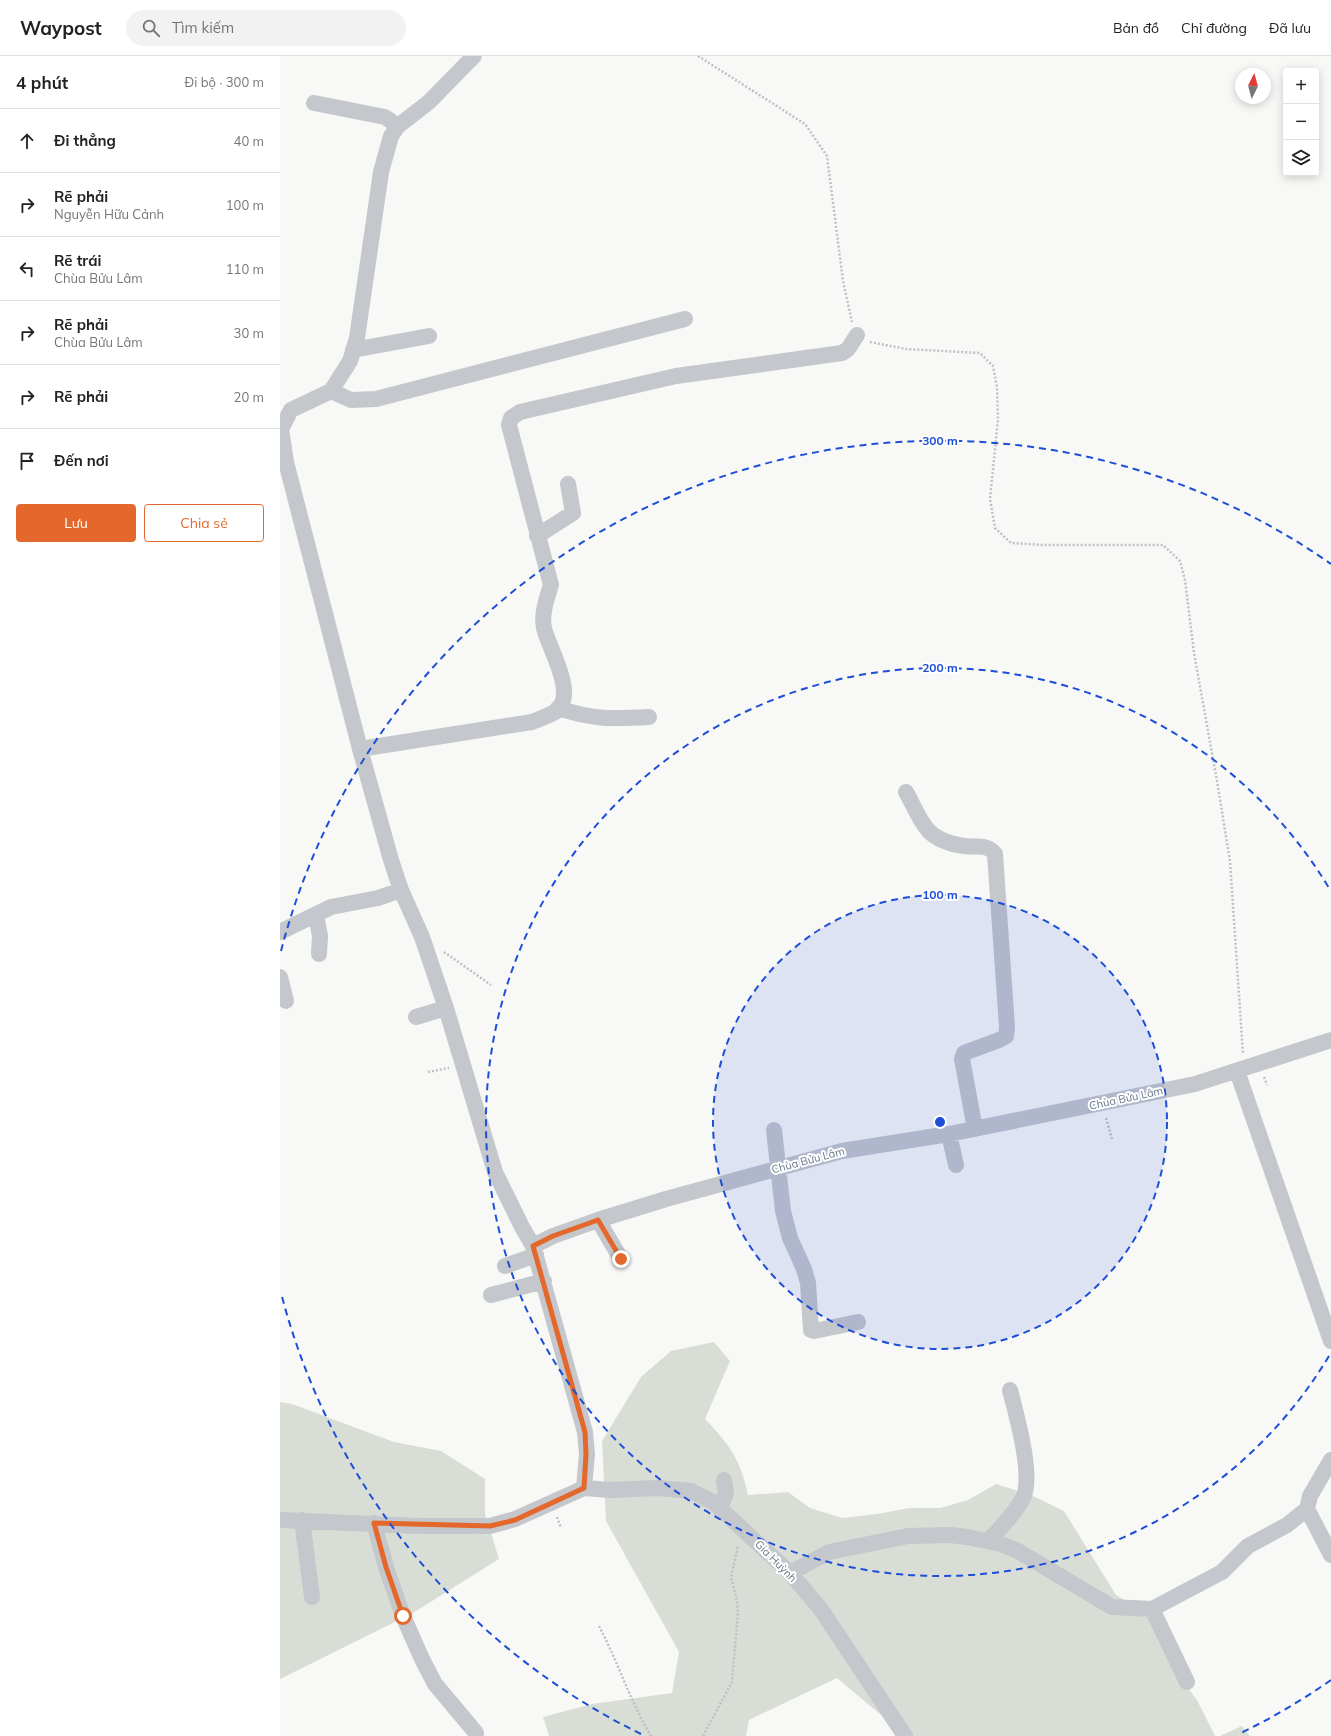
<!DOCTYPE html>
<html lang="vi">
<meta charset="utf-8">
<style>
body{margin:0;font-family:Mulish,sans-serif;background:#f2f2f2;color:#222}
.controls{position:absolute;right:12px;top:12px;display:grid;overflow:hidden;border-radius:4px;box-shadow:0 2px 10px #0003}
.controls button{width:36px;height:36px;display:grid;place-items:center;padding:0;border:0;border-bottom:1px solid #e0e0e0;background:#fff;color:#222;font:20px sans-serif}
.compass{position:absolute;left:955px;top:12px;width:36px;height:36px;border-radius:50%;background:#fff;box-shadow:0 2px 10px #0003;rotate:6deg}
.stop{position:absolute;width:12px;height:12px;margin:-9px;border:3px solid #e4682b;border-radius:50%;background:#fff}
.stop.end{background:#e4682b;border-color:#fff;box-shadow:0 1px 4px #0008}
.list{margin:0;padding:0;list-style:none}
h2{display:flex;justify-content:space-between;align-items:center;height:52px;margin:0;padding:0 16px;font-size:17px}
h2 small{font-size:13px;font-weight:400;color:#767676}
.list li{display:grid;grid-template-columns:26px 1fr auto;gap:12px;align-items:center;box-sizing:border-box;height:64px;padding:0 16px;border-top:1px solid #e0e0e0}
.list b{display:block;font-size:15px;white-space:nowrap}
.list p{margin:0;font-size:13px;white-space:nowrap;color:#767676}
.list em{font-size:13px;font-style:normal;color:#767676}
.actions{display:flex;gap:8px;padding:12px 16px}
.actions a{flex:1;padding:9px 0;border:1px solid #e4682b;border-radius:4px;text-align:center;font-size:14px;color:#e4682b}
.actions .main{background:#e4682b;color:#fff}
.icon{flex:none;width:22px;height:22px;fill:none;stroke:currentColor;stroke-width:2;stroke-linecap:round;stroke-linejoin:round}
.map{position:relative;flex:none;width:1051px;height:1680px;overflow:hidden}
header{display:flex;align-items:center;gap:24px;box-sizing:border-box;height:56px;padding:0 20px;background:#fff;border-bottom:1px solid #e0e0e0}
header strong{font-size:19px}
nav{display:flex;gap:22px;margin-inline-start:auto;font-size:14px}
.search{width:280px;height:36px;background:#f2f2f2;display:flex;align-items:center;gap:10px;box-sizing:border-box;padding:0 14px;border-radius:22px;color:#767676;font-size:15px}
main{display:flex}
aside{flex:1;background:#fff}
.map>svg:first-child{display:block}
.green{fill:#d8ded5}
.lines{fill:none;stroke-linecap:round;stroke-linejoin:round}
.path{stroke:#bec0c3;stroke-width:2.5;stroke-dasharray:2 2;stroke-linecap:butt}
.minor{stroke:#c4c7cb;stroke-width:16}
.route{stroke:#e4682b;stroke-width:5}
.ring{fill:none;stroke:#1d4ed8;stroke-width:2;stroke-dasharray:7 5}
.labels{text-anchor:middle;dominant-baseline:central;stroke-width:4;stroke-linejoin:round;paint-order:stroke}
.street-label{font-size:11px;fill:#687687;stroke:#fff}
.centre{fill:#1d4ed8;stroke:#fff;stroke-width:2}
.ring-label{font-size:12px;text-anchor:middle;font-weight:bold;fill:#1d4ed8;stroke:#fff;stroke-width:4;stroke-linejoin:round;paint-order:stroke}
</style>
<header>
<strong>Waypost</strong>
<div class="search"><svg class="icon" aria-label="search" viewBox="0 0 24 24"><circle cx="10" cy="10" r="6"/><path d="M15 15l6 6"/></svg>Tìm kiếm</div>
<nav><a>Bản đồ</a><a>Chỉ đường</a><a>Đã lưu</a></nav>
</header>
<main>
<aside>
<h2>4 phút<small>Đi bộ · 300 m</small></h2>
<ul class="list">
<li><svg class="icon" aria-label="ahead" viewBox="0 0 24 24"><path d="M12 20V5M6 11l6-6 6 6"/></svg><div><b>Đi thẳng</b></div><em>40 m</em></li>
<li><svg class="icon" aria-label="right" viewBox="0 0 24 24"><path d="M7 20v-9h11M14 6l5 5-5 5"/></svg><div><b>Rẽ phải</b><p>Nguyễn Hữu Cảnh</p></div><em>100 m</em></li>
<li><svg class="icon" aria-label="left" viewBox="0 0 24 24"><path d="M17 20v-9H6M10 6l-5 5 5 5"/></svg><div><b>Rẽ trái</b><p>Chùa Bửu Lâm</p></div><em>110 m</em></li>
<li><svg class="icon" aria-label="right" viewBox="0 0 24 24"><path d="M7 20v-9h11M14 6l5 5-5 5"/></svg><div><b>Rẽ phải</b><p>Chùa Bửu Lâm</p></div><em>30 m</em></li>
<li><svg class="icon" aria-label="right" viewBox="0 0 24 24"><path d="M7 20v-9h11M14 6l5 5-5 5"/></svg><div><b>Rẽ phải</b></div><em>20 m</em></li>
<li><svg class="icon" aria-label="arrive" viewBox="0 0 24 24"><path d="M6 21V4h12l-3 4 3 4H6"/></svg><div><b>Đến nơi</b></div></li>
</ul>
<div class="actions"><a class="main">Lưu</a><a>Chia sẻ</a></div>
</aside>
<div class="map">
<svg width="1051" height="1680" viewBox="0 0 1051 1680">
<rect width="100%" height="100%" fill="#f8f9f6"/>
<path class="green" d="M434 1286 450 1305 425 1363C449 1388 461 1404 468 1439L508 1436 530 1452 562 1462 597 1458 629 1452H660L688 1444 716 1428 751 1439 784 1455 836 1539 867 1557 895 1615 917 1644 935 1680H626L557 1622 469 1664 466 1680H269L263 1661 312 1648 392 1637 399 1596 326 1465 322 1385 361 1321 391 1295Z
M0 1346 12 1348 114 1386 161 1395 205 1423V1458L219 1503 133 1557 0 1623Z
M962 1670 970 1680H940Z"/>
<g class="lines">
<path class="path" d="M418 0 525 68 547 100 563 225 572 266
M590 286 626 293 700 297 713 310 717 331 718 363 710 443 715 472 731 487 764 489H883L900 505 905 524 914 597 937 725 950 805 963 998
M164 896 211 929
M148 1016 169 1012
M984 1021 987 1029
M826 1062 832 1083
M277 1461 281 1472
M319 1570C338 1606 350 1645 371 1680
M423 1680 452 1626 458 1556 456 1540 451 1522 458 1489"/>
<path class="minor" d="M194 0 149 46 118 70 111 80 101 116 77 282 70 305 51 335 11 354 1 373 6 406 80 693 111 804 121 834 142 881 166 952 215 1116 242 1171 253 1190
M34 47 105 61 118 70
M73 294 149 280
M51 335 71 344 96 343 405 263
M257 480 293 457 288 428
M278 652C314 664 332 663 369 661
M80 693 252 666C259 663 268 660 275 656 299 640 268 591 264 572 261 558 267 542 271 529L229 369 231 362 240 356 396 320 562 297 568 293 577 279
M626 736C633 748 639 764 648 774 655 783 673 789 684 790 696 792 707 787 715 798L727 971 726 980 719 984 684 997 682 1003 695 1073
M36 859 40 880 39 898
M0 876 51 851 98 842 121 834
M0 921 6 945
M136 961 166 952
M957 1015 1051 1285
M494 1074 503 1155 510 1182 524 1213 528 1227 531 1274 534 1275 578 1266
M669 1078 676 1109
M318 1164 341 1203
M225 1210 256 1199
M211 1239 264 1225
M1051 1404 1030 1440 1027 1453 1051 1499
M304 1432 307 1398 305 1376 253 1190 273 1180 318 1164 386 1143 562 1095 669 1078 915 1028 1051 984
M440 1452 446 1437 444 1424
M0 1464 139 1470H210L235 1463 304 1432 331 1434 378 1432 411 1435 433 1446 510 1517 540 1552 625 1680
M22 1464 32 1541
M94 1467 106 1511 123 1560 142 1603 155 1628 196 1677
M708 1485C720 1472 734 1459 743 1442 754 1420 736 1358 730 1334
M510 1517 549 1496 628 1480 670 1479 687 1481 721 1488 736 1494 832 1551 872 1553 942 1516 968 1490 1007 1469 1027 1453
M872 1553 907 1626"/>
</g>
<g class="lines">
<path class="route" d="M123 1560 106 1511 94 1467 210 1470 235 1464 304 1432 306 1398 305 1376 253 1190 273 1180 318 1164 341 1203"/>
</g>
<circle cx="660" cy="1066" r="227" fill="#1d4ed8" fill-opacity=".12"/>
<g class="ring">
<circle cx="660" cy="1066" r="227"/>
<path d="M1049 1300A454 454 0 1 1 1049 832"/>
<path d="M1051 1624A681 681 0 0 1 959 1678M361 1678A681 681 0 0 1 1 1237M1 895A681 681 0 0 1 1051 508"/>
</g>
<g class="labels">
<g class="street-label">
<text transform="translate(846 1042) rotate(-12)">Chùa Bửu Lâm</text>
<text transform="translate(528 1104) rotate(-15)">Chùa Bửu Lâm</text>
<text transform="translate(496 1505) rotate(45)">Gia Huỳnh</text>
</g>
</g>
<circle cx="660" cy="1066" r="6" class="centre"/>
<g class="ring-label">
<text x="660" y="389">300 m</text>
<text x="660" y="616">200 m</text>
<text x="660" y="843">100 m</text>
</g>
</svg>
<div class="controls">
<button>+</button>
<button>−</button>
<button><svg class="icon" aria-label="layers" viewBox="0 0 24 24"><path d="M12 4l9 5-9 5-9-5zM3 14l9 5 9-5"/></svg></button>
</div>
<svg class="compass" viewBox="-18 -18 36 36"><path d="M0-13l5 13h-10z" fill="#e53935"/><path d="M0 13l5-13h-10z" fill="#767676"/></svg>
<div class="stop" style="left:123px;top:1560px"></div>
<div class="stop end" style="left:341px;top:1203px"></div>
</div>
</main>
